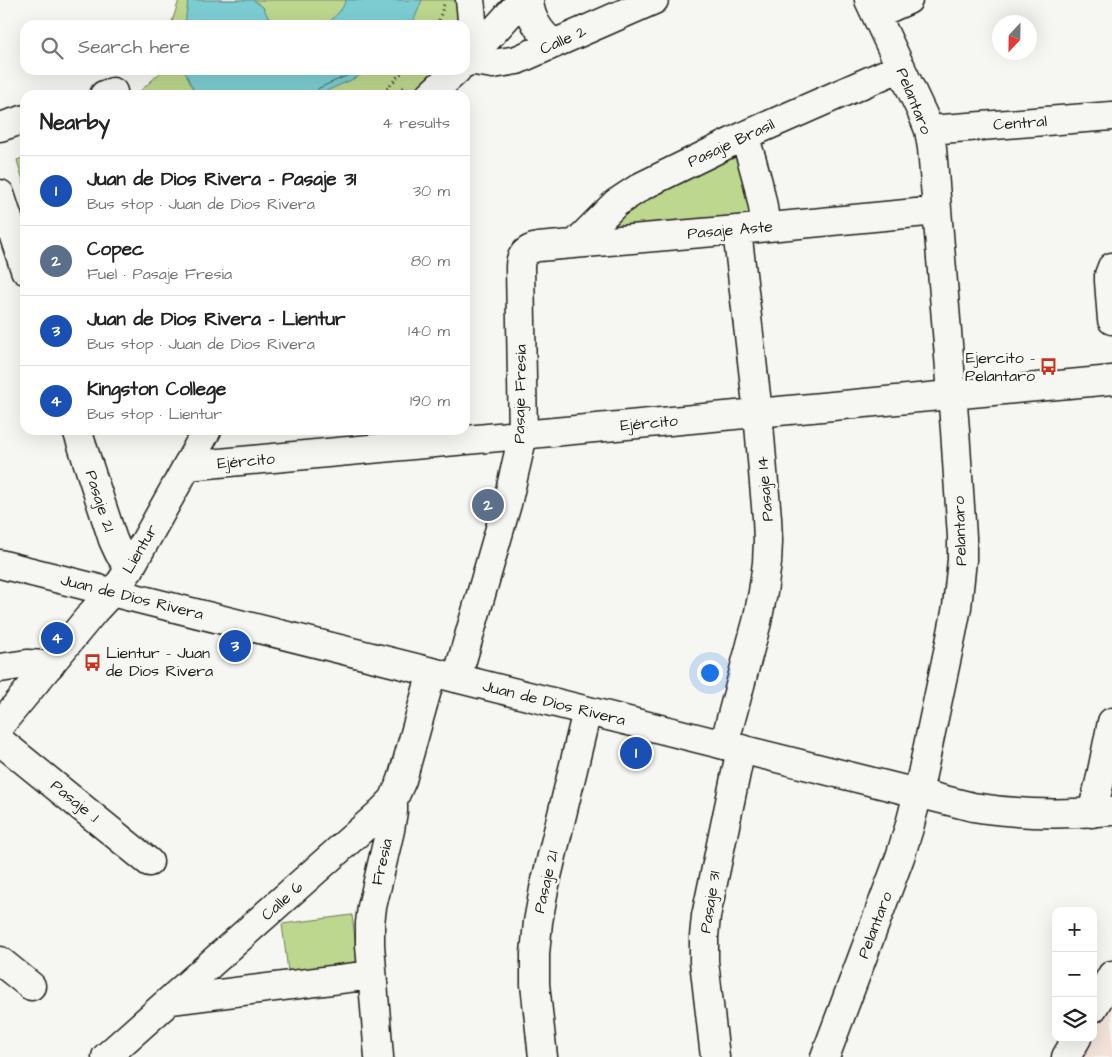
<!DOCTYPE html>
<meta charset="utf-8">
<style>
body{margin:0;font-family:"Architects Daughter",sans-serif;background:#f2f2f2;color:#222}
.controls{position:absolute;right:15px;bottom:15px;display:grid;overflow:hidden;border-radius:10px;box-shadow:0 5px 20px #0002}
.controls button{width:45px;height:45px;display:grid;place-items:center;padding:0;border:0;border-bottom:1px solid #e0e0e0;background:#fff;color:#222;font:25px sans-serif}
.compass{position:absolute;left:992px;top:15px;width:45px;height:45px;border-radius:50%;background:#fff;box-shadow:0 5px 20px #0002;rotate:202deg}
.you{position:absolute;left:709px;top:672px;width:18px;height:18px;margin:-12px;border:4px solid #fff;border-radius:50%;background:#1a73e8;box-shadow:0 0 0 8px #1a73e833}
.badge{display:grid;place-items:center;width:32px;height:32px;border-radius:50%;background:#2563eb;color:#fff;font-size:16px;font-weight:700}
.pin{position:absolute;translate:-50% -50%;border:2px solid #fff;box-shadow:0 1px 5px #0006}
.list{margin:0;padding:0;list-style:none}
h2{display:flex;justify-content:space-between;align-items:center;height:65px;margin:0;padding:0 20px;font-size:21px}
h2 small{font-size:16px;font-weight:400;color:#767676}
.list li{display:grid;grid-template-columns:32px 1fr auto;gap:15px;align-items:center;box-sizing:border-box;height:70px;padding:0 20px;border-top:1px solid #e0e0e0}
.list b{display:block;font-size:19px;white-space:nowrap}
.list p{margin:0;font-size:16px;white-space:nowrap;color:#767676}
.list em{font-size:16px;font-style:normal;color:#767676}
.icon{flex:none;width:28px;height:28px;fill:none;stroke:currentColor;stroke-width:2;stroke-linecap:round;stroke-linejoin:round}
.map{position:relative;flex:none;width:1112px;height:1057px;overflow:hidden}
.search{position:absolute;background:#fff;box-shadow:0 5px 20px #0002;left:20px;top:20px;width:450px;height:55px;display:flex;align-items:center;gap:12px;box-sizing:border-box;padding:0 18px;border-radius:15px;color:#767676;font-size:19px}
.panel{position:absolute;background:#fff;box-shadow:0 5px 20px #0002;left:20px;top:90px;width:450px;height:345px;border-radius:15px}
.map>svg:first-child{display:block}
.built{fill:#f2e2d9}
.green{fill:#bdd78e;stroke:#6c7a55}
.water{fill:#7ccdd2;stroke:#568689}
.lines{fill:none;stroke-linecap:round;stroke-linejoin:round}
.shore{stroke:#426365;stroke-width:1}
.minor-casing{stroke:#1c1c1c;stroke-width:31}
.major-casing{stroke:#1c1c1c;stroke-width:31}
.path{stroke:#1c1c1c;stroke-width:3;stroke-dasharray:1 4;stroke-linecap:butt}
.minor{stroke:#f6f6f2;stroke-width:28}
.major{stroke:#f6f6f2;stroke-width:28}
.labels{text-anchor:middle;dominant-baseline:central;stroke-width:5;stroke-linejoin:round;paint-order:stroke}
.street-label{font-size:16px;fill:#1c1c1c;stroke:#f6f6f2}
.poi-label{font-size:16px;fill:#1c1c1c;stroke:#f6f6f2;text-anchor:end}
</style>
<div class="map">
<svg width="1112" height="1057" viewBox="0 0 1112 1057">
<rect width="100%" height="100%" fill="#f6f6f2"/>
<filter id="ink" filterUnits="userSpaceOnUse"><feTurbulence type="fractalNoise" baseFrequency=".02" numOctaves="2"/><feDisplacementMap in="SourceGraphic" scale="10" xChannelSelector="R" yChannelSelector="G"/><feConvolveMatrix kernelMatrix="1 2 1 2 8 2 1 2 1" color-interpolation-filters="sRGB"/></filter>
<g filter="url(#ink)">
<path class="built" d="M1112 999V1057H1080L1090 1038H1093V1033Z"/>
<path class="green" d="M179 0H460L462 25H171Z
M163 70H434L409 95H136Z
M730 154 739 161 756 210 748 221 603 234 618 211Z
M25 157V187L17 160Z
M352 915 358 963 288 971 282 924Z"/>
<path class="water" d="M188 0H253L263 7 272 25H185Z
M346 0H422L412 25H325C334 18 342 11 346 0Z
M184 70H371L349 81 317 95H197L192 87Z"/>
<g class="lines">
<path class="shore" d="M317 95V91L319 88 360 70"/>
<defs>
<path id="minor" d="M529 0C530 18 540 33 554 44
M876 14 908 0
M468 60 493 64 517 60 654 0
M468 60C473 38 473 22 470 0
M465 63 522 0
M104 95 113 92
M430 95 457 70
M0 127 25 119
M929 130 1112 116
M744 136C755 167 762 194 766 227
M0 194 25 270
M576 243 616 203 642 186 744 136 901 67
M1112 267 1109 275V281L1112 320
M77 430 113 540 119 553 130 569
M187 466 207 430
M0 564 111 592
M0 668 27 664 50 665
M457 678 507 504 523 435 520 267C520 255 527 249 538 247L737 230 937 211
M0 741 149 862
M724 745 757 622 763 592 767 563 768 541 767 518 758 413 737 230
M1092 813 1100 781 1112 722
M0 961 31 986
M171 1000 372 975
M1093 1008 1112 975
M106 1057 379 814 393 800
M379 1057 370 945V923L372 907 390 830 393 811V800L402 780 432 672
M543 1057 535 984V954L538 922 544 889 587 711
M715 1057 704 961V937L706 916 741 749
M825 1057 900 857 909 828 918 793 952 633 957 607 962 560V537L955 430 932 148 929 130 923 115 869 0
M1066 1057 1077 1038"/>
<path id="major" d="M111 592 973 807C1021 815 1064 815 1112 811
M0 725 94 611 121 582 134 561 187 466 1112 380"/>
</defs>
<use href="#minor" class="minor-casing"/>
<use href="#major" class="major-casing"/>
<path class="path" d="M439 25V20L445 1
M379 95C390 89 395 76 406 70
M396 95 406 85"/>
<use href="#minor" class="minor"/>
<use href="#major" class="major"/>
</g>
</g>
<defs>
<symbol id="bus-bare" viewBox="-9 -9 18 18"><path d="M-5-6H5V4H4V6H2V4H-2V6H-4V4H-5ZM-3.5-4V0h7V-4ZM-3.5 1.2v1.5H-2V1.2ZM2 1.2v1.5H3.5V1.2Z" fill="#c8321e" stroke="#f6f6f2" stroke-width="2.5" paint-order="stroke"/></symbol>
</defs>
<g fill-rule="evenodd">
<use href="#bus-bare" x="1036" y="354" width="25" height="25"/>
<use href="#bus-bare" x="80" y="650" width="25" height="25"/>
</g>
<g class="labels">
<g class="street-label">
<text transform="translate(563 40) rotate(-24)">Calle 2</text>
<text transform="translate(914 101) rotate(68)">Pelantaro</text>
<text transform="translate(1020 123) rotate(-4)">Central</text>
<text transform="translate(731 143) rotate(-25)">Pasaje Brasil</text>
<text transform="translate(730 230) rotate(-5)">Pasaje Aste</text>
<text transform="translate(520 394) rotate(-89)">Pasaje Fresia</text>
<text transform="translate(649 423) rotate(-5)">Ejército</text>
<text transform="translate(246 461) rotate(-5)">Ejército</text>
<text transform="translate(765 489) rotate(-95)">Pasaje 14</text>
<text transform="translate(100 501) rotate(72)">Pasaje 21</text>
<text transform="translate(960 531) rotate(-92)">Pelantaro</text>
<text transform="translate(140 549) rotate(-60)">Lientur</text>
<text transform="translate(132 597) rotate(14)">Juan de Dios Rivera</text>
<text transform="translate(554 703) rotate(14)">Juan de Dios Rivera</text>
<text transform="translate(75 801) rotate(39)">Pasaje .1</text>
<text transform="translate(382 862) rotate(-77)">Fresia</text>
<text transform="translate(546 882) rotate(-77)">Pasaje 21</text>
<text transform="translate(282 901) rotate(-42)">Calle 6</text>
<text transform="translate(710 902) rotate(-81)">Pasaje 31</text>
<text transform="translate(875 925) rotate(-69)">Pelantaro</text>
</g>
<g class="poi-label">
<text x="1035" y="358">Ejercito -<tspan x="1035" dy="18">Pelantaro</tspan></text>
<text x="106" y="653" text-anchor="start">Lientur - Juan<tspan x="106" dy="18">de Dios Rivera</tspan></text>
</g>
</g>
</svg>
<div class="controls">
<button>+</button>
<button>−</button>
<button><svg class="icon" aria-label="layers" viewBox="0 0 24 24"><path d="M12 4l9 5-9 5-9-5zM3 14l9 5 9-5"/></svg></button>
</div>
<svg class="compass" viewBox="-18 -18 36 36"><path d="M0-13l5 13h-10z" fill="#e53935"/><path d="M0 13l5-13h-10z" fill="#767676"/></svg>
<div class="you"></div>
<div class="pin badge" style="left:636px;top:753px;background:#1a4fb4">1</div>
<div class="pin badge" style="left:488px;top:505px;background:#5c6f8a">2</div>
<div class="pin badge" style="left:235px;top:646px;background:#1a4fb4">3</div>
<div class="pin badge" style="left:57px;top:638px;background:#1a4fb4">4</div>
<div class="search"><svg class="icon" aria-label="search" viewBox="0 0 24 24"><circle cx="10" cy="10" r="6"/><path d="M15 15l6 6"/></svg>Search here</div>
<section class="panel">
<h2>Nearby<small>4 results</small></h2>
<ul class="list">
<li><span class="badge" style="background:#1a4fb4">1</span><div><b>Juan de Dios Rivera - Pasaje 31</b><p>Bus stop · Juan de Dios Rivera</p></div><em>30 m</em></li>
<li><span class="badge" style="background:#5c6f8a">2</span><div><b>Copec</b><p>Fuel · Pasaje Fresia</p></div><em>80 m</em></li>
<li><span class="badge" style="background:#1a4fb4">3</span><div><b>Juan de Dios Rivera - Lientur</b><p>Bus stop · Juan de Dios Rivera</p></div><em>140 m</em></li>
<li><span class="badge" style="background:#1a4fb4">4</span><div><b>Kingston College</b><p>Bus stop · Lientur</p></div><em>190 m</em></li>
</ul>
</section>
</div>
